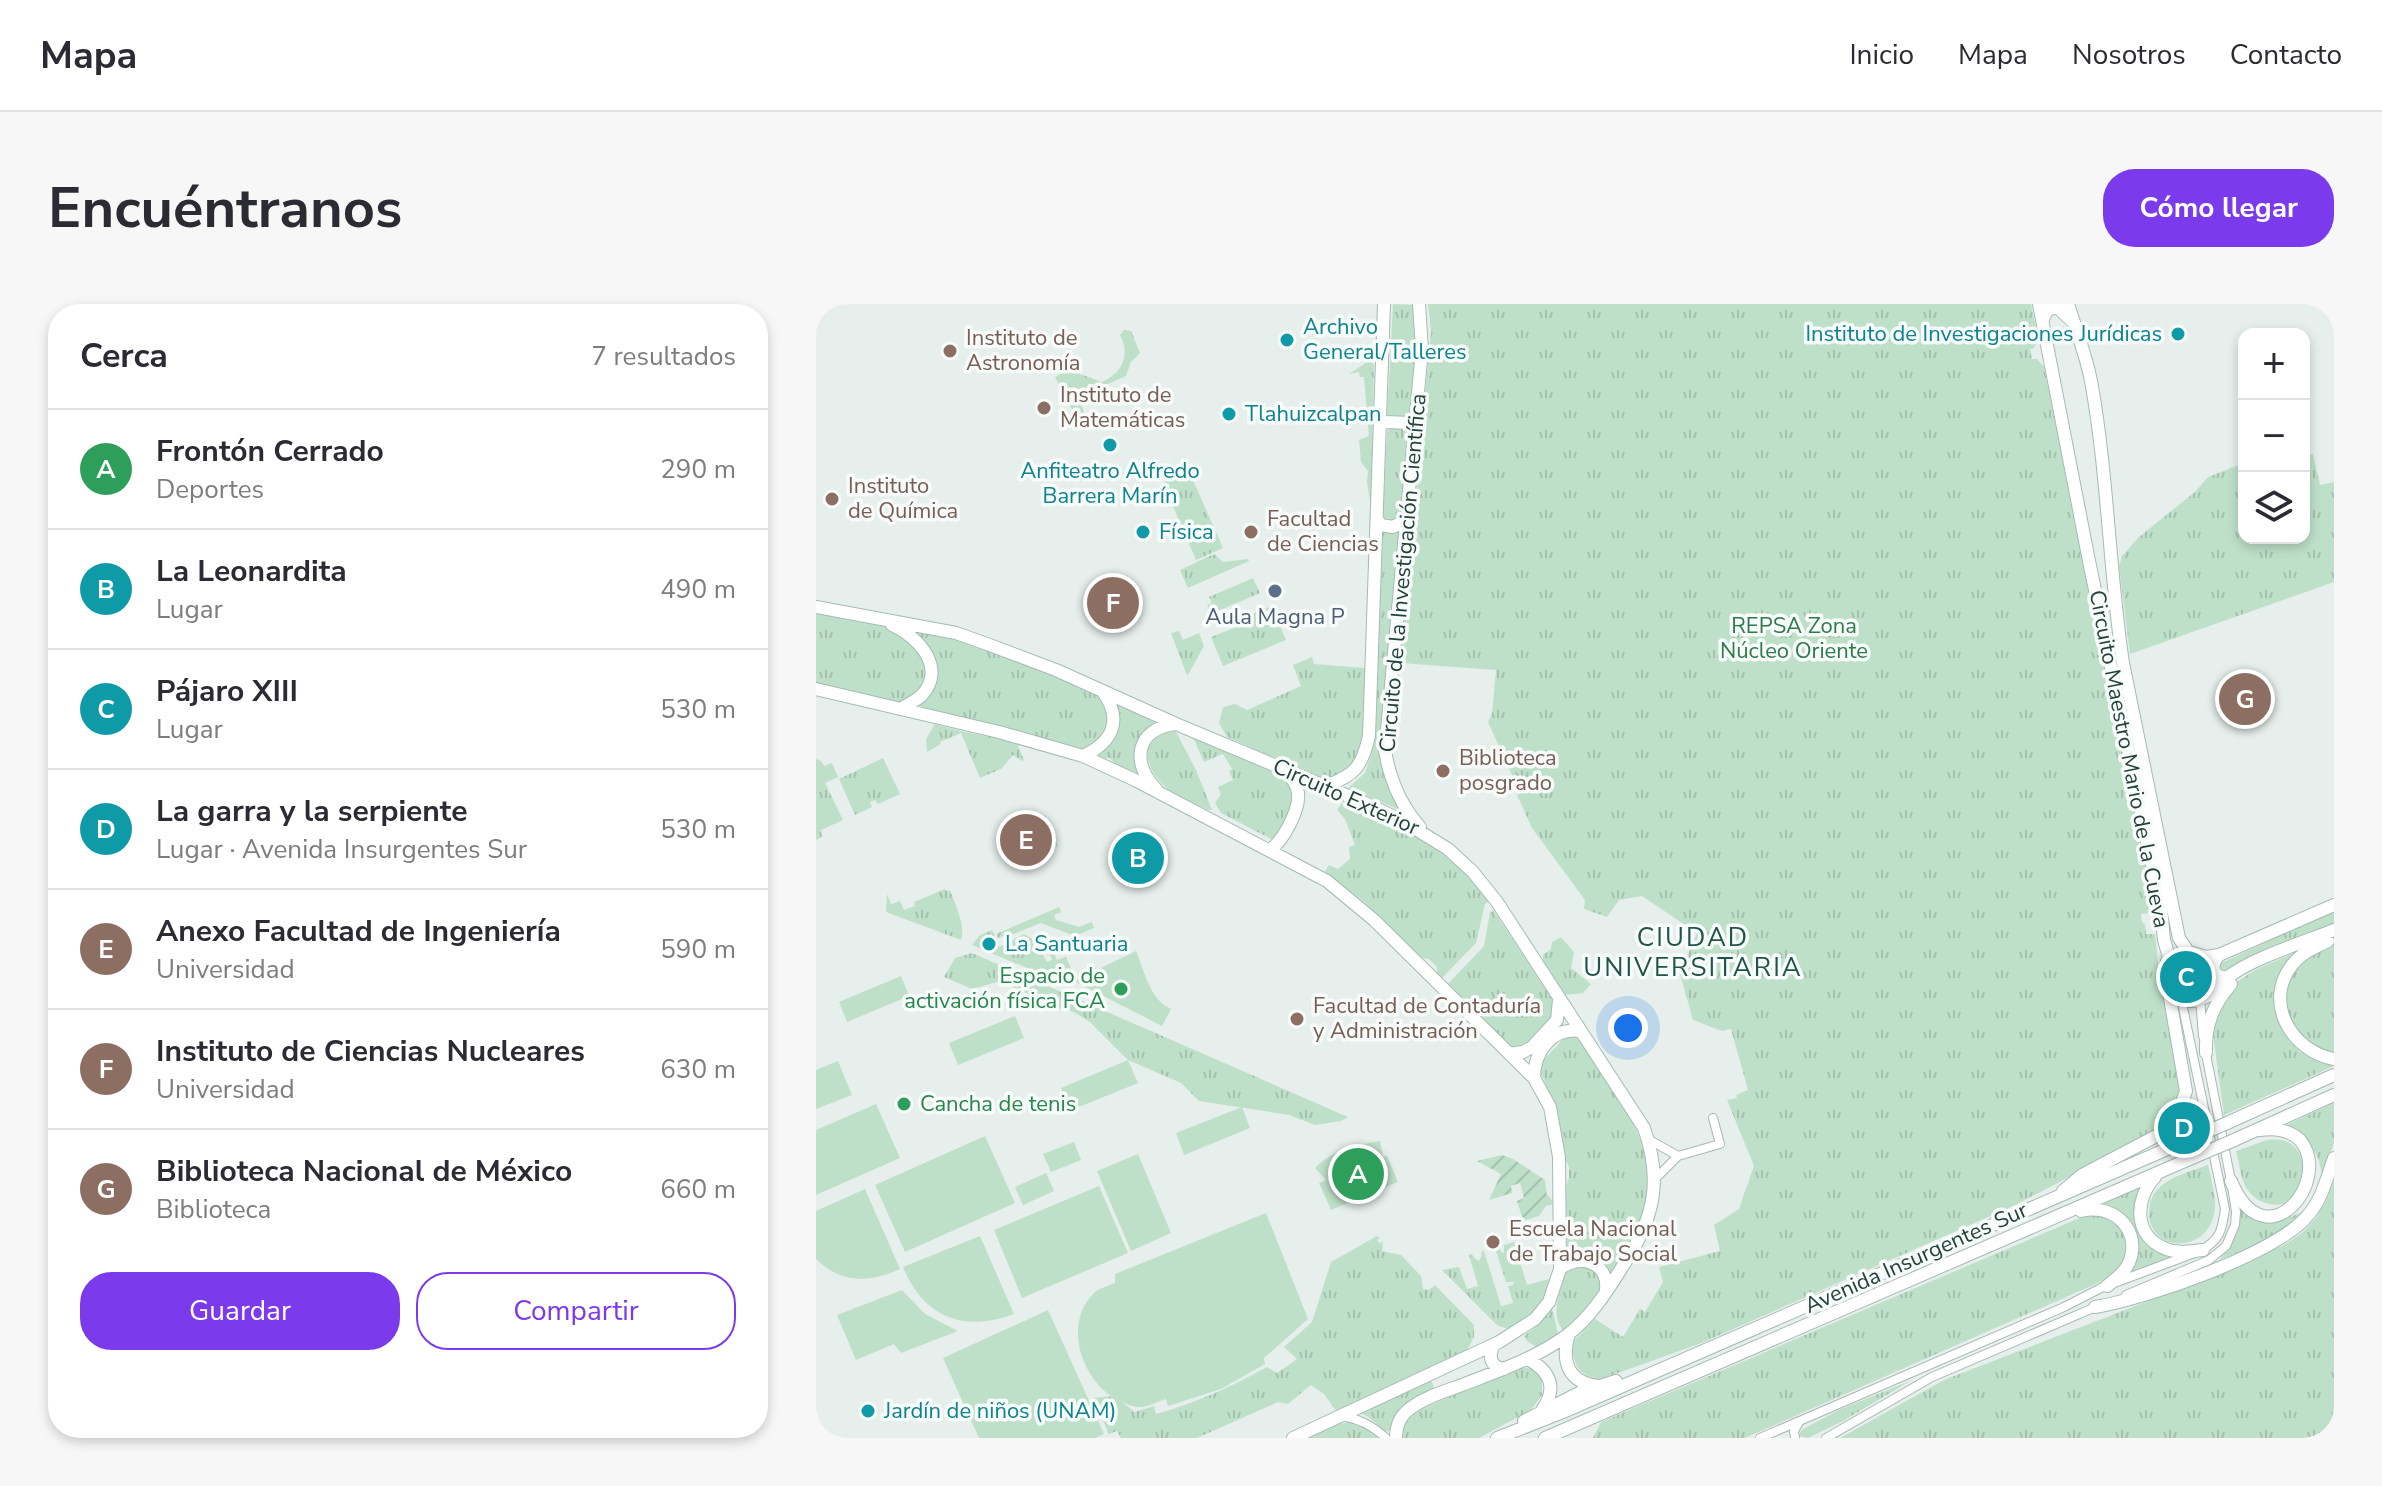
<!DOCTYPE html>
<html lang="es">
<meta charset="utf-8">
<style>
body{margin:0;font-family:"Nunito Sans",sans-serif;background:#f7f7f7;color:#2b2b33}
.controls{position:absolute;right:24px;top:24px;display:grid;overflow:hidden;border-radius:16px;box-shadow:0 4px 12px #0003}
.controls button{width:72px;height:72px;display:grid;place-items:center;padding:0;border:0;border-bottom:2px solid #e1e1e2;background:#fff;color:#2b2b33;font:40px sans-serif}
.you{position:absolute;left:812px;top:724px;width:28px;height:28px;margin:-20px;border:6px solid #fff;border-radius:50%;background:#1a73e8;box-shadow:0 0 0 12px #1a73e833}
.badge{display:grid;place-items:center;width:52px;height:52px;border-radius:50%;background:#7c3aed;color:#fff;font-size:26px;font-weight:700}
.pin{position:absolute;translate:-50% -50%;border:4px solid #fff;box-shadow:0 2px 8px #0006}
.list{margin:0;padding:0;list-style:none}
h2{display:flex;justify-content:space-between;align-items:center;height:104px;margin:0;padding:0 32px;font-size:34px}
h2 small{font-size:26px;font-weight:400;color:#7c7c81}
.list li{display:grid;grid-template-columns:52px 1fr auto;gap:24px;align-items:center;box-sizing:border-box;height:120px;padding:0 32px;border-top:2px solid #e1e1e2}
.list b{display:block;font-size:30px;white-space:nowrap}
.list p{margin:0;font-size:26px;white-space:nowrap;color:#7c7c81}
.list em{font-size:26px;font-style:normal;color:#7c7c81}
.actions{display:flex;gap:16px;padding:24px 32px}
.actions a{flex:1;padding:18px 0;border:2px solid #7c3aed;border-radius:32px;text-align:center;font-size:28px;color:#7c3aed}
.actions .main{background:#7c3aed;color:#fff}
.icon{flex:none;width:44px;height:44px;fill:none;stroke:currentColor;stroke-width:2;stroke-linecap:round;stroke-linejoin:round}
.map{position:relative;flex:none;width:1518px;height:1134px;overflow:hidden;border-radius:32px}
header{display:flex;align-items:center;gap:48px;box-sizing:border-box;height:112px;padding:0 40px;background:#fff;border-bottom:2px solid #e1e1e2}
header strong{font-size:38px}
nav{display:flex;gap:44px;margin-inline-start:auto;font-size:28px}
.intro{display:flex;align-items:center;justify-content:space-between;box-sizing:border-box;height:192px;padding:0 48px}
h1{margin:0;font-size:56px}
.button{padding:20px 36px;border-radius:32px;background:#7c3aed;color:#fff;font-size:28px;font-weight:700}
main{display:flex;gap:48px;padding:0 48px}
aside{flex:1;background:#fff;border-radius:32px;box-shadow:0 4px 12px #0003}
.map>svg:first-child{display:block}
.grass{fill:url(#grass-tufts)}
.garden{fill:url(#garden-furrows)}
.pitch{fill:#bfe0c8}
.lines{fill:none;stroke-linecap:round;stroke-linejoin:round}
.street-casing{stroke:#a8b8b2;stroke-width:10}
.secondary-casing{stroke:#a4bbb3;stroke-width:14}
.street{stroke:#fff;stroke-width:8}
.secondary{stroke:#fff;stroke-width:12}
.secondary-bridge-casing{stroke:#a4bbb3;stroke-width:14;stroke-linecap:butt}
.secondary-bridge{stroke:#fff;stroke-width:12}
.culture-dot{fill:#0f9aa8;stroke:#f7fbf9;stroke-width:3}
.education-dot{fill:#8d6e63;stroke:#f7fbf9;stroke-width:3}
.service-dot{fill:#5c6f8a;stroke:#f7fbf9;stroke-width:3}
.leisure-dot{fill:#2e9e5b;stroke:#f7fbf9;stroke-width:3}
.labels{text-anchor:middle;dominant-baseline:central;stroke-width:7;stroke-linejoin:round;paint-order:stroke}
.culture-label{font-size:22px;fill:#0d838f;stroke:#f7fbf9;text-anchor:start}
.education-label{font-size:22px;fill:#785e54;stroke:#f7fbf9;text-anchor:start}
.street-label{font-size:22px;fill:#24423a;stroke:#f7fbf9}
.service-label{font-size:22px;fill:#4e5e75;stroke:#f7fbf9}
.park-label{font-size:22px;fill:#2d7a4b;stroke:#f7fbf9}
.leisure-label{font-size:22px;fill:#27864d;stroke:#f7fbf9;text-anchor:end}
.quarter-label{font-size:26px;letter-spacing:2px;fill:#1f5548;stroke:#f7fbf9}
</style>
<header>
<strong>Mapa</strong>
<nav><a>Inicio</a><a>Mapa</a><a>Nosotros</a><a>Contacto</a></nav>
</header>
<div class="intro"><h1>Encuéntranos</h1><a class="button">Cómo llegar</a></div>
<main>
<aside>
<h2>Cerca<small>7 resultados</small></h2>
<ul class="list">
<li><span class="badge" style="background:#2e9e5b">A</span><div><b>Frontón Cerrado</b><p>Deportes</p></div><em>290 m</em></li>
<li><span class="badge" style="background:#0f9aa8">B</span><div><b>La Leonardita</b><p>Lugar</p></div><em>490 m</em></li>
<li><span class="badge" style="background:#0f9aa8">C</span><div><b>Pájaro XIII</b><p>Lugar</p></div><em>530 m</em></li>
<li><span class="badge" style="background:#0f9aa8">D</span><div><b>La garra y la serpiente</b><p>Lugar · Avenida Insurgentes Sur</p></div><em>530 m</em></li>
<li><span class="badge" style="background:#8d6e63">E</span><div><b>Anexo Facultad de Ingeniería</b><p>Universidad</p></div><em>590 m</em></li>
<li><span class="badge" style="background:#8d6e63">F</span><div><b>Instituto de Ciencias Nucleares</b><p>Universidad</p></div><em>630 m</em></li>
<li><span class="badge" style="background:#8d6e63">G</span><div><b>Biblioteca Nacional de México</b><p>Biblioteca</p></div><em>660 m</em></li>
</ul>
<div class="actions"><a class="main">Guardar</a><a>Compartir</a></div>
</aside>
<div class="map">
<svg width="1518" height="1134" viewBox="0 0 1518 1134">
<defs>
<pattern id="grass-tufts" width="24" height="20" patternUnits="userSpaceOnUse" patternTransform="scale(2)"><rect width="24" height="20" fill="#bfe0c8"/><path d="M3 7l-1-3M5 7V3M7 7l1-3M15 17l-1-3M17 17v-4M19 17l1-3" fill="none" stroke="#a4c1ad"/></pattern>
<pattern id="garden-furrows" width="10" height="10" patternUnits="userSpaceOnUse" patternTransform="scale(2)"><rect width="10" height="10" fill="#bfe0c8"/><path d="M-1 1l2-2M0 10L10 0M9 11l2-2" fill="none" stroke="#a4c1ad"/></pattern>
</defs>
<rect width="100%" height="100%" fill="#e6efeb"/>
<path class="grass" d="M577 0 597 1 600 36 595 110 589 113H571Z
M612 0H1215L1222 33 1218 44 1214 45 1216 55H1221L1228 63 1334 580 1338 609 1325 610 1326 619 1329 620 1330 630H1339L1344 679 1365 782C1363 802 1354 813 1341 828L1195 903 883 1040 785 1075C763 1074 755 1058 757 1038L779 1015 807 1033 824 1005 829 1008 847 978 843 963 904 947 898 921 923 905 938 862 911 796 921 794 920 791 932 786 915 725 906 727 877 716 864 670 881 629 826 592 803 596 791 613 768 605 769 596 716 524 701 491 704 489 672 418 676 409 680 366 584 359 615 28Z
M308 26 315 27 324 49 315 58 310 72 262 93 269 110 260 113 239 73 257 63 259 59 264 70 286 78C306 69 315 51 304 31Z
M551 58H556L558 61 555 202 551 179 552 167 545 158 543 136 553 132 548 73H544L543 68 533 70Z
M575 123 590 124 593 128 583 217H569L567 214 571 128Z
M1497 150 1504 181 1518 178V278L1314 350 1303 261 1307 251 1323 233 1379 188 1392 173 1428 159V234H1488V151Z
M373 167 407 244 380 256 347 179Z
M584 226 564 436C565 463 572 484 586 507L532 484 549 469 557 445 567 228 575 229Z
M398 250 407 258 432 255 433 257 372 284 364 266Z
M437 274 444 289 395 310 391 301 396 299 393 293Z
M456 302 470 336 407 362 395 333 428 320 426 314Z
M0 309C24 313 53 314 75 324 95 334 118 355 106 379 102 389 91 394 82 400L0 382Z
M98 325C163 340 222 364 282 391 292 403 297 420 285 434 282 439 273 442 268 445L97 404 108 396 117 352Z
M363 327 367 336 383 329 388 342 372 371 370 369 355 329Z
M496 353 498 360 549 364C548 390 553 444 535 464 529 470 520 472 512 475L511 472 506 474 411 433 403 419 407 403 419 400 431 406 485 382 477 361Z
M298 397 344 417 323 439 332 481 306 467 294 454 280 455 279 451C299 442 296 417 298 397Z
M119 420 148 428 200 437 208 456 206 457 197 451 185 465 164 474 145 429 124 438 125 440 111 448 110 435Z
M359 426 380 466 396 506H392C381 500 368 496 357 489 330 471 316 432 359 426Z
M376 431 470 473C472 477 475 481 476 485 480 500 466 525 457 536L405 509 399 499 405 490 402 483 417 476 413 467 416 465 407 450 388 458Z
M67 454 84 490 62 500 59 496 54 498 56 503 39 511 23 475Z
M0 455 5 457 8 462 16 459 22 473 9 479 27 516 5 526 6 533 0 536Z
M526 499C537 503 548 505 560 510 607 530 642 558 673 597L669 600 660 639 626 674 621 669V663L613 655 606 654 546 596 509 568 513 561 522 565 534 555 533 543 539 541 529 515 521 506Z
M217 509 220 515 229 511 242 542 220 552 206 514Z
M129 585 130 587 134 586C139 601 150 621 145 636L70 608 71 590 75 600 84 597 88 606 99 602 98 598Z
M243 603 245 608 238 611 240 616 263 623 276 618 278 624 259 632 225 619 190 633 189 631 182 634 180 630Z
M677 606 736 695 738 707 736 713 710 740 702 743 692 741 632 680 668 642 674 608Z
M1518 607V623L1406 668 1401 661Z
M176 626 183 643 208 630 227 641 229 647 226 649 231 658 236 656 233 648 237 647 241 656 250 653 256 666 254 673 240 676 156 641 164 631Z
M745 633 758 648 755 664 775 680 767 689 749 691 727 656V651L735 645 736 638Z
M1518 639V750C1510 748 1500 747 1493 743 1469 730 1463 684 1480 663 1489 652 1506 645 1518 639Z
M1482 647 1466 667 1459 699 1466 724 1483 747 1518 762 1408 811 1396 723 1405 699 1418 680 1439 666Z
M156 649 532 813 525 817 499 821 473 811 383 797 365 779 312 756 275 719 258 708 241 704 185 677 156 685 128 673 139 654Z
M757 732 764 736C799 791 853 847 825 917 817 936 804 954 794 971 785 954 771 947 751 953L750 883 753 874V863L748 853 742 808 724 767 725 759 749 733Z
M1518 799V839L1506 872C1503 848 1493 832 1470 821Z
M1451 836C1479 833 1485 847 1490 871 1486 878 1483 889 1477 894 1462 909 1434 897 1428 879 1424 869 1423 858 1420 847Z
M1392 861C1395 873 1398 886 1399 898 1401 950 1332 953 1333 907 1333 899 1336 891 1342 885 1354 872 1377 867 1392 861Z
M1518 876V1134H1024L1128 1076 1389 975 1468 941 1486 929 1500 914 1510 897Z
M1324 884C1318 918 1318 938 1354 954L1314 970C1333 940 1316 908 1282 900Z
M1424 904C1453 923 1464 919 1494 904L1460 933 1403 956C1419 936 1424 929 1424 904Z
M1273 910C1295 913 1310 923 1311 945 1311 951 1310 960 1306 964 1303 968 1295 972 1291 975L929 1134H777L785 1118Z
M561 932 564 934 561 936 563 939 567 938 566 947 585 951 605 972 607 985 613 986 619 981 658 1021V1033L651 1046 522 1110 508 1090 495 1081 472 1100 462 1098 381 1134H305L301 1127 293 1130 277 1094 298 1092 319 1108 338 1102 340 1110C380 1099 415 1083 451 1063L461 1069 481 1055 468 1043 496 1018 515 958Z
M698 938 711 981 733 975 736 976C727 1000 715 1012 693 1025L682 1022 626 966 643 963 651 985 662 982 653 951 656 950 658 954 663 957 666 951 665 948 668 947 685 1002 697 999 692 982 697 981 698 978H690L679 944 683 943 685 948 688 949V941Z
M766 960C779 967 784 970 785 986L765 1011 747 1027C733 1007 745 988 750 967Z
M736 1004 742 1030 721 1043 712 1038 708 1032 721 1022Z
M705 1063 718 1065 726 1074V1091L715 1106 663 1134H585L587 1122 599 1107Z
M615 1076 619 1086 583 1108 573 1127H568L554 1114 545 1109Z
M1096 1076 1027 1117 992 1134 983 1132 985 1126 1023 1106Z
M536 1118 549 1123 563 1134H493L521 1120Z"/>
<path class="garden" d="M686 851 697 855 729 876 731 892H733L738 900 730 902 723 912 710 916 706 913 701 897 708 894 704 879 695 882 696 889 673 896 685 870 661 857Z"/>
<path class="pitch" d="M320 647C329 668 334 696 355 705L346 722 258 677Z
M85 672 93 692 31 718 23 698Z
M199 712 208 734 142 761 133 739Z
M312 756 322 779 253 807 245 784Z
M22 757 36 791 0 805V766Z
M60 800 84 854 0 891V826Z
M426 803 434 824 368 851 360 829Z
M169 832 199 899 89 948 59 881Z
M564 837 567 853 571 852 582 878 515 906 503 879 510 876 499 864C516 846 540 841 564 837Z
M258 838 265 856 235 868 227 850Z
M322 850 355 929 315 947 281 867Z
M230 869 238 887 207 901 199 883Z
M283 882 312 949 206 994 178 926Z
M49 885 84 965C53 979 26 980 0 955V907Z
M450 909 492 1015 448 1054 449 1060 405 1085 352 1102 350 1095C342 1097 334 1102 326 1103 319 1104 309 1100 302 1096 267 1079 246 1022 277 990 282 984 292 982 299 979V970Z
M164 932 198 1010C148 1029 107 1013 87 963Z
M86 986 109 1010 142 1027 85 1049 78 1040 40 1056 21 1011Z
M232 1006 288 1130 279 1134H163L127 1054Z"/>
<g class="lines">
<defs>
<path id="street" d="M1384 694 1387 732
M832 835 862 852
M839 875 862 852 904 840 897 814
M1310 991 1393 956 1410 942 1419 921 1420 908 1416 882 1389 745
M525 1112C544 1115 555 1121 570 1134
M944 1134 1248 1003 1285 984 1384 947C1404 936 1406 927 1409 905L1365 694
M979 1134 978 1127 983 1118
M1010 1134 1116 1073 1282 1002"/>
<path id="secondary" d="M603 0 606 45 569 447C574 475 585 502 604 523
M1223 0 1273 257 1345 604 1348 636 1365 694C1374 700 1385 696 1394 691 1401 687 1406 678 1412 673 1436 654 1489 638 1518 626
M1252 0C1260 25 1270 51 1275 77 1292 170 1293 266 1307 359L1363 634 1379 658 1384 694
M1227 15 1231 6 1241 3 1256 17
M564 121 570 118 594 119 599 124
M561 215 565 221 577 223 591 215
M0 303 140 329 171 340 240 366 360 420 549 499 585 516 632 545 657 568 681 598 828 824C846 875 839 912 810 957 793 984 776 1013 750 1032 718 1055 682 1067 646 1081 627 1088 606 1094 591 1107 583 1114 580 1124 580 1134
M76 321C102 332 131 364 106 391 100 397 91 401 84 405
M0 385 183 428 267 452 319 476 511 577 558 616 718 774 734 803 743 853 744 965 733 998 719 1015 683 1038 477 1134
M267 452C297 438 307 416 287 388
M510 482C539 471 546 463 553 432L568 0
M341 486C314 459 320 424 360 420
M454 546C467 537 484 506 482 489 481 480 475 473 470 466
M1512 637C1499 643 1485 649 1476 661 1447 698 1475 747 1518 755
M1373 648 1390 653 1403 651 1518 601
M1403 651C1394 661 1396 675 1412 673
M1390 749C1389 721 1397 701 1415 680
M693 750 707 748 716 743 741 716 743 696
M718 774C718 748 736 723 764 727
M1411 819 1518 771
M1416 837 1518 791
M1339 873C1319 894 1317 931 1348 944 1360 950 1374 947 1387 946
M1415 877C1449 960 1518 877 1484 836 1472 825 1458 824 1443 826
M1247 887 1266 871 1346 829 1361 813 1370 787 1350 671 1351 657
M1265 907C1294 899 1323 922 1315 953 1312 966 1301 974 1291 982
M744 965C763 949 793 958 790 986
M1279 1003C1329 995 1463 949 1493 910 1506 895 1511 873 1518 854
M753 1030C745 1056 751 1079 783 1082
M678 1041C672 1052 674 1063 688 1065
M712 1055C734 1067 742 1084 726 1106
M708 1117 765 1088 800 1077
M681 1134 747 1108 1381 832
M729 1134 1385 850"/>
</defs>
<use href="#street" class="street-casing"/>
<use href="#secondary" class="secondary-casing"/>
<use href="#street" class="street"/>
<use href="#secondary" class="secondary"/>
<defs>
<path id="secondary-bridge" d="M1381 832 1411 819
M1385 850 1416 837"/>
</defs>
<use href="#secondary-bridge" class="secondary-bridge-casing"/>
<use href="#secondary-bridge" class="secondary-bridge"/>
</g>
<g class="culture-dot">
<circle cx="1362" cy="30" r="8"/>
<circle cx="471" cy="36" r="8"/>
<circle cx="413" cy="110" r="8"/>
<circle cx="294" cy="141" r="8"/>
<circle cx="327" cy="228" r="8"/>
<circle cx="173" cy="640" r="8"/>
<circle cx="52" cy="1107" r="8"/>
</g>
<g class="education-dot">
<circle cx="134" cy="47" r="8"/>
<circle cx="228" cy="104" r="8"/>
<circle cx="16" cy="195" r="8"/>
<circle cx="435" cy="228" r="8"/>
<circle cx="627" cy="467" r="8"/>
<circle cx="481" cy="715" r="8"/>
<circle cx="677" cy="938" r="8"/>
</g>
<circle class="service-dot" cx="459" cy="287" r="8"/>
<g class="leisure-dot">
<circle cx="305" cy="685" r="8"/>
<circle cx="88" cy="800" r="8"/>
</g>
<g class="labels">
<g class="culture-label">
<text x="487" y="23">Archivo<tspan x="487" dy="25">General/Talleres</tspan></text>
<text x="1346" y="30" text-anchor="end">Instituto de Investigaciones Jurídicas</text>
<text x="429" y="110">Tlahuizcalpan</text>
<text x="294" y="167" text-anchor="middle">Anfiteatro Alfredo<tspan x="294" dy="25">Barrera Marín</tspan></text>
<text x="343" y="228">Física</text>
<text x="189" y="640">La Santuaria</text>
<text x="68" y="1107">Jardín de niños (UNAM)</text>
</g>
<g class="education-label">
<text x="150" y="34">Instituto de<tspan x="150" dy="25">Astronomía</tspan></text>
<text x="244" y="91">Instituto de<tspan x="244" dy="25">Matemáticas</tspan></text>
<text x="32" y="182">Instituto<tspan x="32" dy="25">de Química</tspan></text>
<text x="451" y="215">Facultad<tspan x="451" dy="25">de Ciencias</tspan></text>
<text x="643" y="454">Biblioteca<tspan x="643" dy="25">posgrado</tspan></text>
<text x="497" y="702">Facultad de Contaduría<tspan x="497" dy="25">y Administración</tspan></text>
<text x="693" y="925">Escuela Nacional<tspan x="693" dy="25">de Trabajo Social</tspan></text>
</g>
<g class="street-label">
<text transform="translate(587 269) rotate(-85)">Circuito de la Investigación Científica</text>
<text transform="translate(1313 455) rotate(79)">Circuito Maestro Mario de la Cueva</text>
<text transform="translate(530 493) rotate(24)">Circuito Exterior</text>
<text transform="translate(1100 954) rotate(-24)">Avenida Insurgentes Sur</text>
</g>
<g class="service-label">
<text x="459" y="313">Aula Magna P</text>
</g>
<g class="park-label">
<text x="978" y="322">REPSA Zona<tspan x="978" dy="25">Núcleo Oriente</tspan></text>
</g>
<g class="leisure-label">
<text x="289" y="672">Espacio de<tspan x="289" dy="25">activación física FCA</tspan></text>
<text x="104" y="800" text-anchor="start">Cancha de tenis</text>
</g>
<g class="quarter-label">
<text x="877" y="633">CIUDAD<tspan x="877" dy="30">UNIVERSITARIA</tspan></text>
</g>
</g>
</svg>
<div class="controls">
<button>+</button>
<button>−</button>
<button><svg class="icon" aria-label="layers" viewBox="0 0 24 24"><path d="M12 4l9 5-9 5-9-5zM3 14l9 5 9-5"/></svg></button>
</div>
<div class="you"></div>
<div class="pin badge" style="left:542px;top:870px;background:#2e9e5b">A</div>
<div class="pin badge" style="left:322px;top:554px;background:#0f9aa8">B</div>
<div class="pin badge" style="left:1370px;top:673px;background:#0f9aa8">C</div>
<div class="pin badge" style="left:1368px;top:824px;background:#0f9aa8">D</div>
<div class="pin badge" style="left:210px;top:536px;background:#8d6e63">E</div>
<div class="pin badge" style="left:297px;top:299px;background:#8d6e63">F</div>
<div class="pin badge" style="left:1429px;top:395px;background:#8d6e63">G</div>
</div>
</main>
